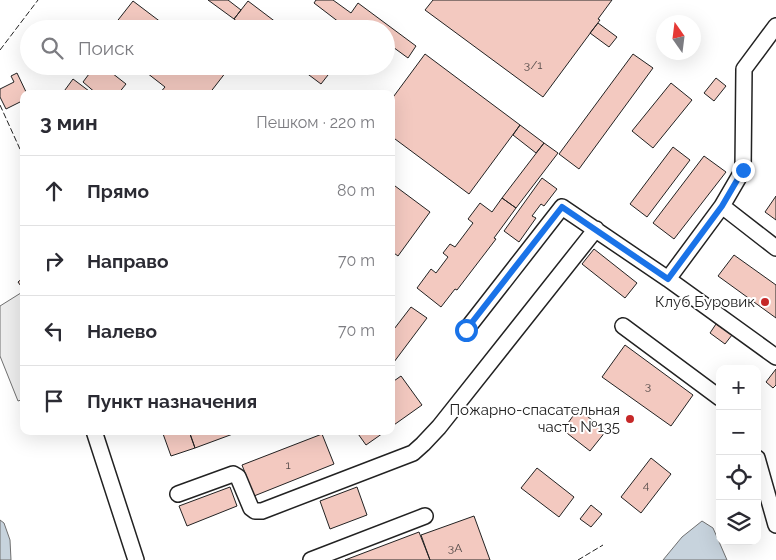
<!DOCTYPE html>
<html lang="ru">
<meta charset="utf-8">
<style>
body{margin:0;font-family:Raleway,sans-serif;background:#f7f7f7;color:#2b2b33}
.controls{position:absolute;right:15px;bottom:15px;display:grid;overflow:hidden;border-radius:10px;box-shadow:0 5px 20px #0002}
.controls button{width:45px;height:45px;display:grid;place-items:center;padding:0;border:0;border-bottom:1px solid #e1e1e2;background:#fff;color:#2b2b33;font:25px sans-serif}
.compass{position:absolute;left:656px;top:15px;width:45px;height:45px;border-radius:50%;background:#fff;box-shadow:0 5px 20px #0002;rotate:346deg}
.stop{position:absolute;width:15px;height:15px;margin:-11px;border:4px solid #1a73e8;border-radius:50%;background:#fff}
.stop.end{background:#1a73e8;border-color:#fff;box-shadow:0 1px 5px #0008}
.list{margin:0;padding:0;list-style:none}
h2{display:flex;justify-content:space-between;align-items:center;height:65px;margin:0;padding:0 20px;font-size:21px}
h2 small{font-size:16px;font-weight:400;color:#7c7c81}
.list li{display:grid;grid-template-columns:32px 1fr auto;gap:15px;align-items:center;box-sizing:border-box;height:70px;padding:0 20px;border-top:1px solid #e1e1e2}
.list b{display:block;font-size:19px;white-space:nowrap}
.list em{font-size:16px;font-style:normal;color:#7c7c81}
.icon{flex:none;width:28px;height:28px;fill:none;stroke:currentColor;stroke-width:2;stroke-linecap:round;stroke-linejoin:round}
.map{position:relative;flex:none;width:776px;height:560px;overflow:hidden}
.search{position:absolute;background:#fff;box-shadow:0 5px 20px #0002;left:20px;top:20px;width:375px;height:55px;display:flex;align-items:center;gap:12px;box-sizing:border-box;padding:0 18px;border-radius:28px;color:#7c7c81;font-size:19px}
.panel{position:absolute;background:#fff;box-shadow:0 5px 20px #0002;left:20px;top:90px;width:375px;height:345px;border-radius:10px}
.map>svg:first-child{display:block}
.parking{fill:#ededed;stroke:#6f6f6f}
.water{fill:#c7d3dd;stroke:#6f6f6f}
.building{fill:#f3c9c0;stroke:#222}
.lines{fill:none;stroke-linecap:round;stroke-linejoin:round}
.minor-casing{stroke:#222;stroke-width:18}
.minor{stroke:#fff;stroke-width:15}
.fence{stroke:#222;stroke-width:1;stroke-dasharray:6 2.5;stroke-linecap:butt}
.route{stroke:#1a73e8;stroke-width:6}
.poi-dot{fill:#c62828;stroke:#fff;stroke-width:2}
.labels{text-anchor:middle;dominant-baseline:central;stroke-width:4;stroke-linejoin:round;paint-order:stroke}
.number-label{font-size:12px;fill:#564c4a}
.poi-label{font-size:15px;fill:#222;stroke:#fff;text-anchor:end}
</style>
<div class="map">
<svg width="776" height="560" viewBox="0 0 776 560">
<rect width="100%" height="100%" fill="#fff"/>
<path class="parking" d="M24 291V399L18 401 0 356V306Z"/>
<path class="water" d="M0 520 4 523 10 540 11 560H0Z
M702 521 713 528 727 560H663L682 537Z"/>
<path class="building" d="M208 0H228L241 10 234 19Z
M316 0H333L351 13 358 3 416 46 408 58 386 42V29H348L314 3Z
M433 0H612L598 19 600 20 543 97 425 10Z
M133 1 170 29H111Z
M248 1 285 29H247L234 19Z
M598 23 617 37 609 47 590 33Z
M425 54 520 125 469 194 391 136V100Z
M633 54 653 68 579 169 559 154Z
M95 66H103L126 84 118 94H97L83 82Z
M138 66H218L226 72 209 94H159L165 87Z
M297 66H335L321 84Z
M17 73 27 94H24V100L6 109 0 97V89L14 82 11 76Z
M716 78 726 86 714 101 704 93Z
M73 79 93 94H62Z
M671 83 692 100 653 148 632 131Z
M520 125 544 143 536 153 513 135Z
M544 143 558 153 516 208 502 198Z
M673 147 690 160 647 217 630 204Z
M704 156 726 172 674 239 653 223Z
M542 178 557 189 544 206 541 204 532 216 536 218 519 242 504 231Z
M391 183 430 212 398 256 391 251Z
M776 196V220L765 212Z
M502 198 516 208 494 238 496 239 457 290 455 289 441 307 417 288 431 269 436 273 448 257 443 253 450 244 455 247 473 223 468 219 480 203 492 212Z
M594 249 637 283 625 298 582 264Z
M734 255 776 285V318L718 276Z
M24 277V289H23L18 282Z
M411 307 427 318 391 366V333Z
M716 324 732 335 725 344 710 333Z
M625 345 693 395 671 426 602 377Z
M776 369V385L773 388 766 382Z
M401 376 422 405 391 427V383Z
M578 409 606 431 590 451 563 430Z
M162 431H189L195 448 171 456Z
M189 431H241L195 448Z
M356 431H386L366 445Z
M322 434 334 464 254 496 242 465Z
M651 458 671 474 641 513 621 497Z
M537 468 574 497 559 517 521 488Z
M230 487 237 506 187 526 179 506Z
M357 487 367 515 330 529 320 501Z
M591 505 602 514 591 527 580 519Z
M474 516 490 560H430L421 535Z
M419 532 430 560H345Z"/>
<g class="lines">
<defs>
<path id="minor" d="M722 206 776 248
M668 279 722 206 743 170 744 69 776 26
M623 326 720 398
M466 330 562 207 668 279 776 357
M94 431 136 560
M757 458 776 525
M178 494 233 474 238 477 251 508 255 511H262L413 453 423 444 439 427 596 229
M311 560 425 516"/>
</defs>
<use href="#minor" class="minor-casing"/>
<use href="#minor" class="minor"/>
<path class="fence" d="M0 50 38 0
M0 105 24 158
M578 560 603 545"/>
</g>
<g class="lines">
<path class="route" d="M466 330 562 207 668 279 722 206 743 170"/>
</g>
<g class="poi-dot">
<circle cx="765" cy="302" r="5"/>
<circle cx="630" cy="419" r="5"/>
</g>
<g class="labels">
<g class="number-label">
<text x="533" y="65">3/1</text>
<text x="648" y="386">3</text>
<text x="288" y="465">1</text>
<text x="646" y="485">4</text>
<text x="455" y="548">3А</text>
</g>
<g class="poi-label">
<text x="755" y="302">Клуб Буровик</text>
<text x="620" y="410">Пожарно-спасательная<tspan x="620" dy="17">часть №135</tspan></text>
</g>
</g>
</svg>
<div class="controls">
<button>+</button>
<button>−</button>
<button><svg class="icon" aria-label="locate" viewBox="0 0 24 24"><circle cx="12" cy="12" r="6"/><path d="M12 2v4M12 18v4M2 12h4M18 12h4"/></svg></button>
<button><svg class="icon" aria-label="layers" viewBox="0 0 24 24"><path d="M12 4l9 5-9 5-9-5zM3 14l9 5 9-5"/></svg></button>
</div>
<svg class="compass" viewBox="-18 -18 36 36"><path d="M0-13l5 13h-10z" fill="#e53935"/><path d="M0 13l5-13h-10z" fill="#7c7c81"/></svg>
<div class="stop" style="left:466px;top:330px"></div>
<div class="stop end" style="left:743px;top:170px"></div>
<div class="search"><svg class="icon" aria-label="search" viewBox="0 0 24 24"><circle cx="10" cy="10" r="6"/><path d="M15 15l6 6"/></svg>Поиск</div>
<section class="panel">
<h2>3 мин<small>Пешком · 220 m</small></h2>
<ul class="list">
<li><svg class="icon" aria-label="ahead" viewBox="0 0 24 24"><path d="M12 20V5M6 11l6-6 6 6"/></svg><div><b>Прямо</b></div><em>80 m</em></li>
<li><svg class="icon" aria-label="right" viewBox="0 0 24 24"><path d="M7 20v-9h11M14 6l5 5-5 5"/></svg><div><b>Направо</b></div><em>70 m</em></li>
<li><svg class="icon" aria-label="left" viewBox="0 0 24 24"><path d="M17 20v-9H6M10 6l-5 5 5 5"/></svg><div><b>Налево</b></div><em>70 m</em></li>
<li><svg class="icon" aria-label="arrive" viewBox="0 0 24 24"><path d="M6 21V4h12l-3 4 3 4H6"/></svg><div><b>Пункт назначения</b></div></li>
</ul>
</section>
</div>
